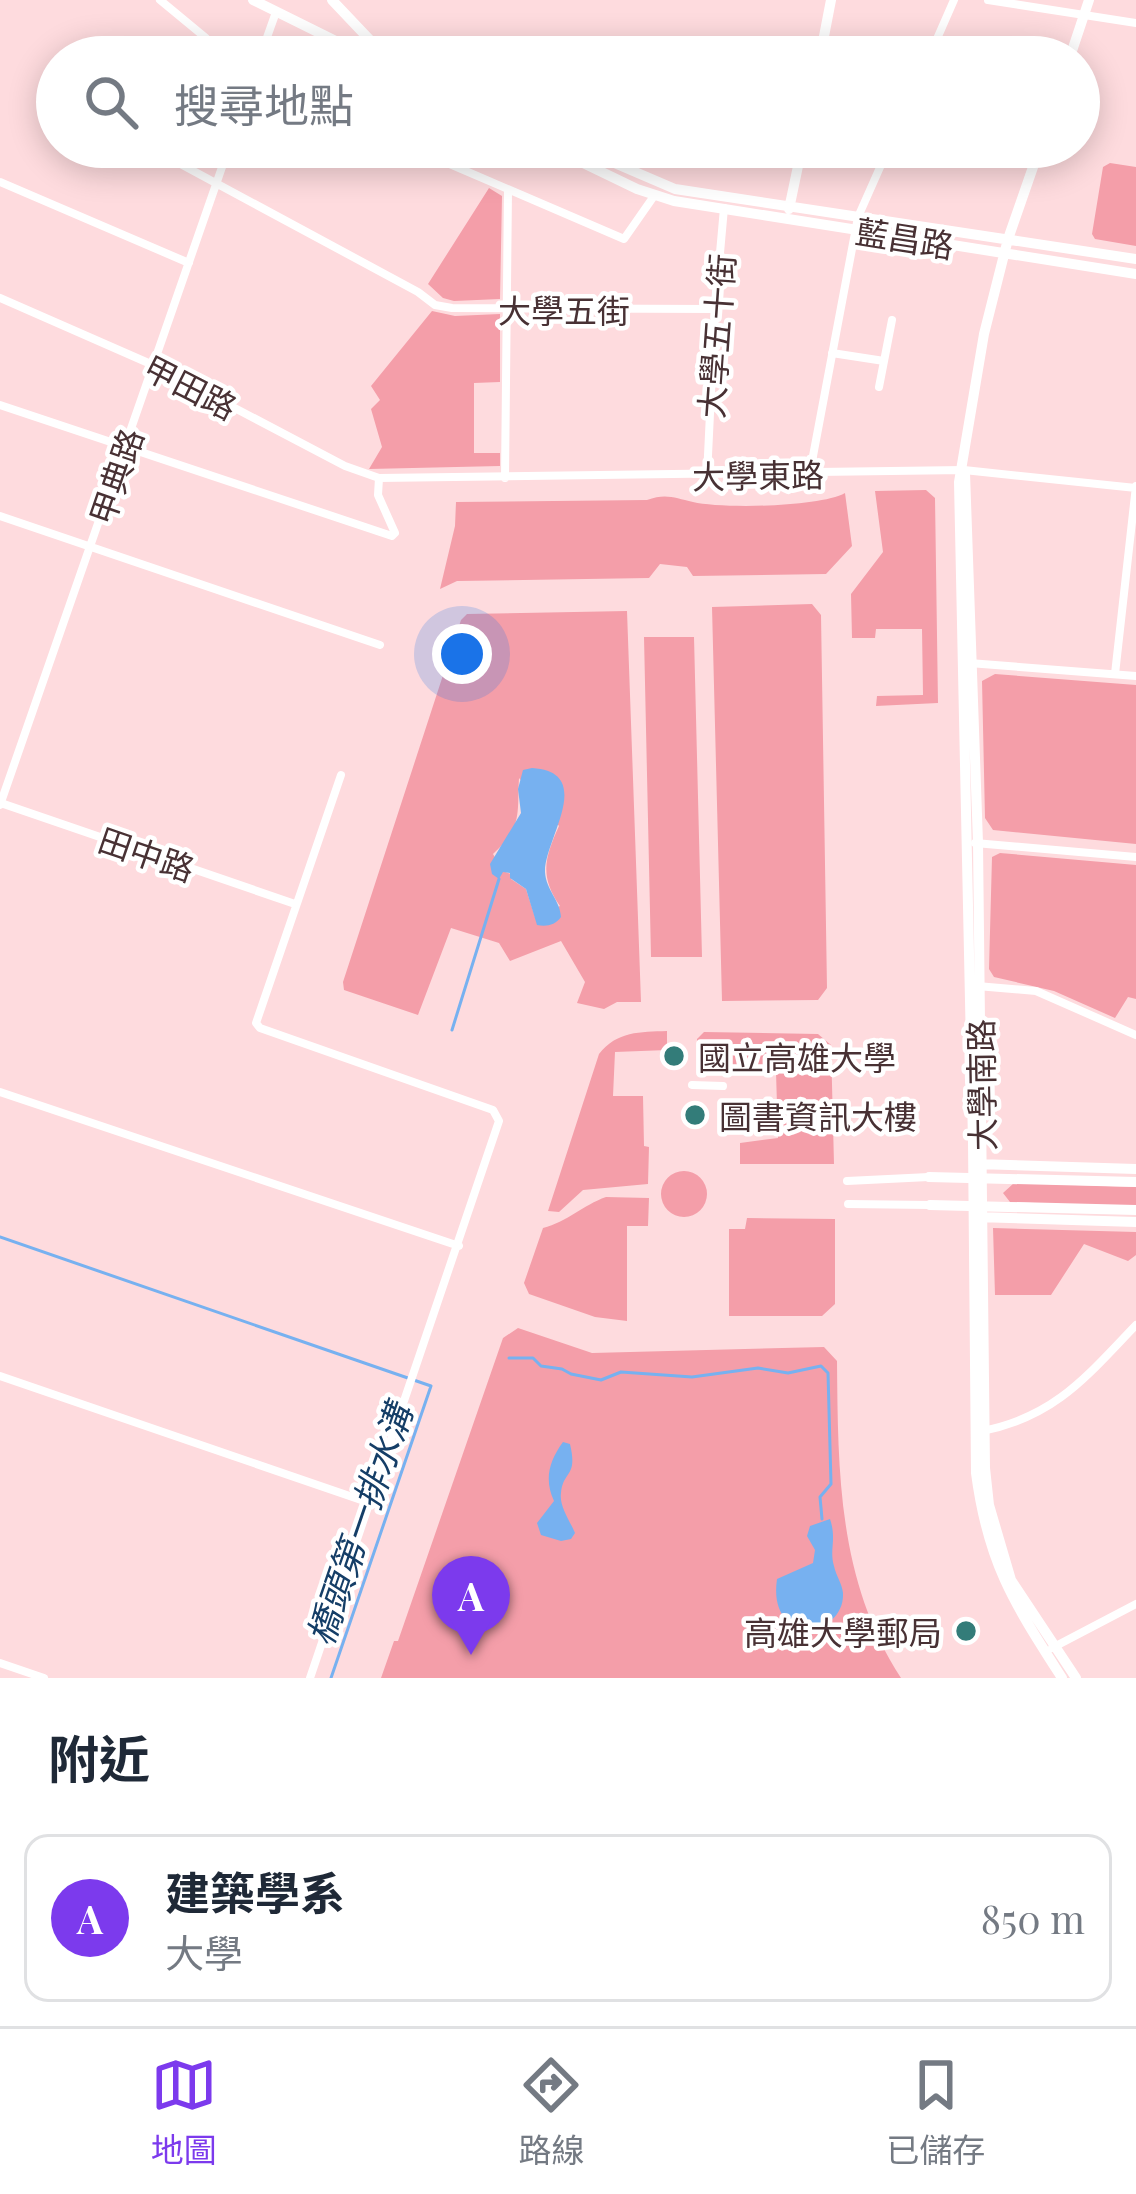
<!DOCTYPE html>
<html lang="zh-TW">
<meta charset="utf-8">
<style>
body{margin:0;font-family:"Playfair Display","Noto Sans TC",serif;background:#f6f6f7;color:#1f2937}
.you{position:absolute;left:462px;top:654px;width:42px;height:42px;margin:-30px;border:9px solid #fff;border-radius:50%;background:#1a73e8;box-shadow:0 0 0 18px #1a73e833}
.badge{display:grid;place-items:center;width:78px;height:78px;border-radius:50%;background:#7c3aed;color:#fff;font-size:39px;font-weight:700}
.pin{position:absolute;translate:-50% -99px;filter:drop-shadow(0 3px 6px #0008)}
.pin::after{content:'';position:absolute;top:63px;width:42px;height:36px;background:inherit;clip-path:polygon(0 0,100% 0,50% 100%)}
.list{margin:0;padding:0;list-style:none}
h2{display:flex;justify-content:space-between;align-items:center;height:156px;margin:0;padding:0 48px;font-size:51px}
h2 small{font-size:39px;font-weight:400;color:#747a83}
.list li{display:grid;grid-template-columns:78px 1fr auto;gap:36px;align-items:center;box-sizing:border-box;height:168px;margin:0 24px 24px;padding:0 24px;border:3px solid #e0e1e3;border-radius:24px}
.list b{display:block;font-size:45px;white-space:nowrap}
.list p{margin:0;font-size:39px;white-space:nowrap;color:#747a83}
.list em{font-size:39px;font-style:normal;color:#747a83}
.icon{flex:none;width:66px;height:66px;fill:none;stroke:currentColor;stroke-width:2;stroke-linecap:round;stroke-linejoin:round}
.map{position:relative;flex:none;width:1136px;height:1678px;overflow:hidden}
.search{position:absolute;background:#fff;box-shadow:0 6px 30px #0003;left:36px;right:36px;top:36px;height:132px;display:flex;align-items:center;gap:30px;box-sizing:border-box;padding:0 42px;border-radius:66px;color:#747a83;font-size:45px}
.sheet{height:348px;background:#fff}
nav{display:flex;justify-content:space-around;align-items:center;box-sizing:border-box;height:168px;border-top:3px solid #e0e1e3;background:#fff;font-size:33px;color:#747a83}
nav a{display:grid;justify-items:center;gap:6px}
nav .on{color:#7c3aed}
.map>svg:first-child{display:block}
.green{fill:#f49ea9;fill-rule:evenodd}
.water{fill:#77b1f0}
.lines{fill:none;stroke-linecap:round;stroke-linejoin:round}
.stream{stroke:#77b1f0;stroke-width:3}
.street{stroke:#fff;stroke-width:8}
.secondary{stroke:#fff;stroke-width:10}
.poi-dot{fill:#337c79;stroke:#fff;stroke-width:4.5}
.labels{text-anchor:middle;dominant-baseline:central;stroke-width:9;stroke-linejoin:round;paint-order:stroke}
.street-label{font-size:33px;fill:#483134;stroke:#fff}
.poi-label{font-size:33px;fill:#483134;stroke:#fff;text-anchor:start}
.water-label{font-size:36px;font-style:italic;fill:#153e67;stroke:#fff}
</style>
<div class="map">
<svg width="1136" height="1678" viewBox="0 0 1136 1678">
<rect width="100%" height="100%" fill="#fedbde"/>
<path class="green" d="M1110 163 1136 167V246L1095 239 1092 234 1103 167Z
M489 188 502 196 500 299 454 301 443 298 428 284Z
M432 311 455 316 500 314V382L474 383V453H500V466L369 469 382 447 371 409 380 400 371 386Z
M926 490 935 498 938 703 876 706 877 696 923 695 922 629H876L875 638H852L851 594 883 552 875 491Z
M845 493 852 546 826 574 693 576 687 567 660 564 649 578 457 581 440 589 455 526 456 502 647 500C666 493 675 498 693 502 722 509 820 507 845 493Z
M812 604 821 615 827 988 818 1000 722 1001 712 607Z
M627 611 641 1002H617L604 1009 577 1003 585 982 561 941 510 961 499 943 451 928 418 1015 344 990 343 982 461 620 467 614ZM519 778 559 826C545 857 539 876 560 906L535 917 526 889 511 879V874L503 871 493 854C523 827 517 813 519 778Z
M644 637H694L702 957H651Z
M995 674 1136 685V844L993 830 985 818 982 681Z
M1000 853 1136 865V999L1128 997 1115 1018 1054 991 994 977 989 969 992 857Z
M667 1031V1050L615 1052 613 1096H643L644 1146 649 1147 648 1184 583 1190 559 1212 548 1211 599 1054C617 1031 640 1032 667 1031Z
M704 1032 818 1034 831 1045 834 1164H740V1143L778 1138 776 1072 697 1070V1039Z
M661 1194a23 23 0 1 1 46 0a23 23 0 1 1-46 0Z
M1014 1183 1136 1187V1207L1010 1202 1003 1193Z
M606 1197 649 1198 648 1226H627V1321L595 1317 529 1294 524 1283 543 1228C567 1222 583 1205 606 1197Z
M747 1218 835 1219V1304L822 1316H729V1229H745Z
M993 1228 1136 1232V1255L1128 1261 1084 1244 1051 1295H995Z
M518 1328 592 1353 824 1347 837 1361C838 1473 838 1581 901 1678H381L394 1641H398L503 1338Z"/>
<path class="water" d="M532 768C597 772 544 840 545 872 546 890 560 900 561 917 555 925 547 927 537 925L526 889 510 878V873L503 872 499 879 492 874 490 864 521 813 518 789 523 770Z
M563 1442 570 1444C578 1478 563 1470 561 1493 559 1506 570 1521 575 1533L571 1539 561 1541 541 1535 537 1523 554 1501C544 1480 549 1461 563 1442Z
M830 1519C837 1540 829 1549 834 1566 836 1576 842 1583 843 1593 845 1638 767 1647 777 1579L813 1563 815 1550 807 1536 810 1526Z"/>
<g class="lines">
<path class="stream" d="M452 1030 499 879
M0 1237 431 1386 331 1678
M509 1358H533L541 1366 562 1369 571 1374 601 1380 621 1372 692 1377 758 1368 788 1373 821 1366 828 1373 831 1484 820 1497 822 1519"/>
<path class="street" d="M160 0 206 38
M988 0 1136 23
M260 57 276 12
M929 57 954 0
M149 147 418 292 435 305 452 308 715 309
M410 147 624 239 654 196
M0 182 189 263
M0 298 153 365 345 466 379 478 964 470 1136 488
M832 353 884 361
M879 387 892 320
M0 405 392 536 395 533 378 495 379 478
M810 472 858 217 889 147
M707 476 715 309 724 208
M505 478 508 190
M0 516 380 645
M969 663 1136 676
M1115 674 1136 486
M1 803 295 904
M0 805 229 147
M975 843 1136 857
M977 986 1036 991 1136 1035
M692 1085 723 1086
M0 1092 459 1246
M847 1181 929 1177
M848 1204 930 1205
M0 1376 370 1503
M982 1431C1055 1417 1087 1376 1136 1325
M1052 1648 1136 1604
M0 1663 44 1678
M310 1678 499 1121 493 1110 260 1028 256 1023 341 775"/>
<path class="secondary" d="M253 0 368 57
M332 0 386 57
M820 57 831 0
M1070 57 1089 0
M550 147 637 189 674 201 1136 274
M577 147 675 189 1136 259
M1040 147 1008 239 984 334 959 482 973 1142 976 1473C988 1564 1014 1603 1062 1678
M789 209 802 147
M965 473 978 843 985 1468 989 1505 1011 1580 1076 1678
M977 1164 1136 1169
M929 1177 1136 1182
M930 1205 1136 1210
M976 1217 1136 1222"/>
</g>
<g class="poi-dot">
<circle cx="674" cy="1056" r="12"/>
<circle cx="695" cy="1115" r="12"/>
<circle cx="966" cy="1631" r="12"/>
</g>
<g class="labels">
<g class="street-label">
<text transform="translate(905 237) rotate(9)">藍昌路</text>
<text x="564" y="309">大學五街</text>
<text transform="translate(715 336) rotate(-86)">大學五十街</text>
<text transform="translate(191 386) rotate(27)">甲田路</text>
<text transform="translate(758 474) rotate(-1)">大學東路</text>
<text transform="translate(115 476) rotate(-71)">甲典路</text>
<text transform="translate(147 853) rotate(19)">田中路</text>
<text transform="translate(980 1085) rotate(-91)">大學南路</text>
</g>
<g class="poi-label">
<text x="698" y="1056">國立高雄大學</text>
<text x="719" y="1115">圖書資訊大樓</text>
<text x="942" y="1631" text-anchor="end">高雄大學郵局</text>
</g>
<g class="water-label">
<text transform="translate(358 1524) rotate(-71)">橋頭第一排水溝</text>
</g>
</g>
</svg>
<div class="you"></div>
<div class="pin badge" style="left:471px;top:1655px">A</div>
<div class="search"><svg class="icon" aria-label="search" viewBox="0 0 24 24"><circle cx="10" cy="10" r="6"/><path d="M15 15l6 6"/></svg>搜尋地點</div>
</div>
<section class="sheet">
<h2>附近<small></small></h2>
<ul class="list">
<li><span class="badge">A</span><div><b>建築學系</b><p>大學</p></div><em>850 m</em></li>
</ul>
</section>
<nav>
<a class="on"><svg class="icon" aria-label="map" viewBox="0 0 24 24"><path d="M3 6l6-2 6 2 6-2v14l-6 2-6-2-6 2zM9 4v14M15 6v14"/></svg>地圖</a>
<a><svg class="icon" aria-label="directions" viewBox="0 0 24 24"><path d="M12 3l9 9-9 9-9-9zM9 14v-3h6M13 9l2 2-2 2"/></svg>路線</a>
<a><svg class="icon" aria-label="saved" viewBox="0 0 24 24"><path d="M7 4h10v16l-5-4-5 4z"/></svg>已儲存</a>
</nav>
